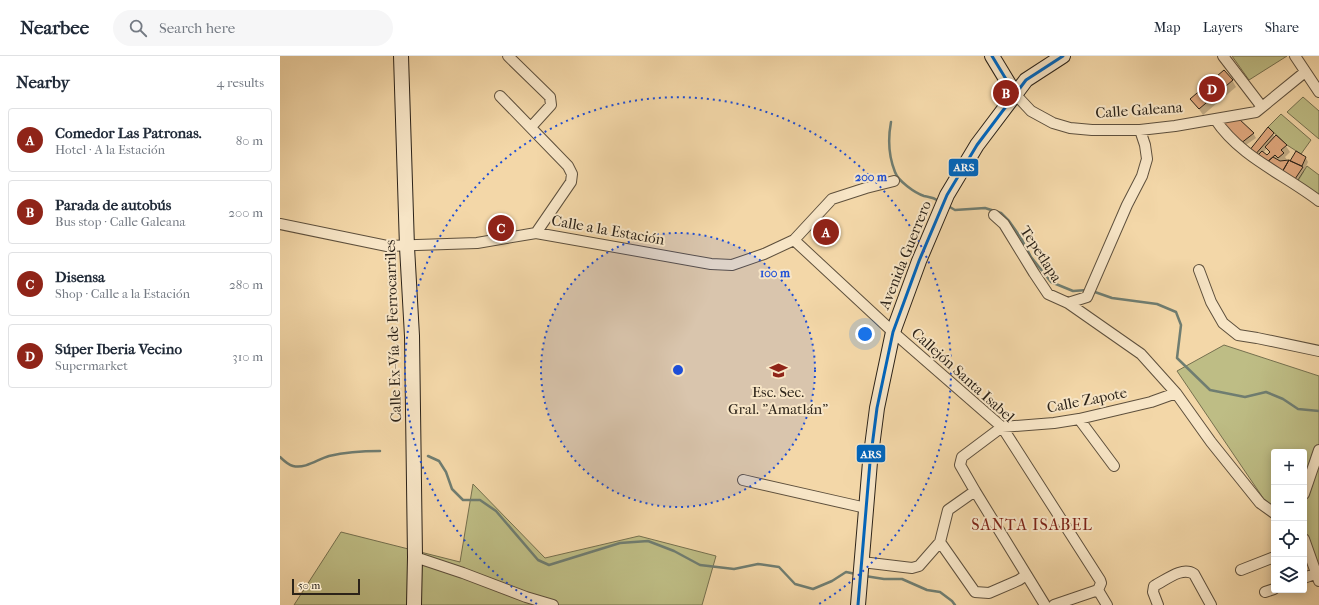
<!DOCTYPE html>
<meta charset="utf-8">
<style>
body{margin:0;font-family:"IM FELL French Canon",serif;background:#f6f6f7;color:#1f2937}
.controls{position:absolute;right:12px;bottom:12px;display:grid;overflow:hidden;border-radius:4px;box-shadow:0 2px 10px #0003}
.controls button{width:36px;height:36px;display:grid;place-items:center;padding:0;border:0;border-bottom:1px solid #e0e1e3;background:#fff;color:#1f2937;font:20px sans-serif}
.scale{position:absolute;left:12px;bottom:10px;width:68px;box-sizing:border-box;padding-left:4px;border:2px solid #2c2319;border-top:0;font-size:11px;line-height:14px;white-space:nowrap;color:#2c2319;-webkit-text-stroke:3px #f7e5c6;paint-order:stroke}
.you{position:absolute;left:585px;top:278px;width:14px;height:14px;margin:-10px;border:3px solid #fff;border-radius:50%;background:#1a73e8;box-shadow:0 0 0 6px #1a73e833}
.badge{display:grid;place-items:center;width:26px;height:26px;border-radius:50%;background:#8f2418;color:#fff;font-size:13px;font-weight:700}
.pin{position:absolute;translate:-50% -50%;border:2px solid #fff;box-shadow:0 1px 4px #0006}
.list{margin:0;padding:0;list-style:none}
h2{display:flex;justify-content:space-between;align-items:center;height:52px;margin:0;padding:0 16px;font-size:17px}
h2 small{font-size:13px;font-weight:400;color:#747a83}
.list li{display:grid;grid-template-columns:26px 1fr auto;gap:12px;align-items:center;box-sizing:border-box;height:64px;margin:0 8px 8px;padding:0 8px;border:1px solid #e0e1e3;border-radius:4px}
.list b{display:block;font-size:15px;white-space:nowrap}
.list p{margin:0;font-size:13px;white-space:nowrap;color:#747a83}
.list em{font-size:13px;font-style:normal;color:#747a83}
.icon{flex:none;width:22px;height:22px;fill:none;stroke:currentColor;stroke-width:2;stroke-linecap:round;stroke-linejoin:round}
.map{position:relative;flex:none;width:1039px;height:549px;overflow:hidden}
header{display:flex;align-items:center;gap:24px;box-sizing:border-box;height:56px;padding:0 20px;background:#fff;border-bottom:1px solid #e0e1e3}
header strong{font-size:19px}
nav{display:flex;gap:22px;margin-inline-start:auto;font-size:14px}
.search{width:280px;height:36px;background:#f6f6f7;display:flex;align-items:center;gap:10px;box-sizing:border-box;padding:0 14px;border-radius:22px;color:#747a83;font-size:15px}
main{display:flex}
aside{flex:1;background:#fff}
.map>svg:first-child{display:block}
.green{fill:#bebd85;stroke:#75704f}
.shadow{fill:#0003;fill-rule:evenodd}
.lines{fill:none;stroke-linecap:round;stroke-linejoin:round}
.stream{stroke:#6f7d71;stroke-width:2.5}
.building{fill:#e0a87e;stroke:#2c2319}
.street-casing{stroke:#5e503d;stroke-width:12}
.secondary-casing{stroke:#2c2319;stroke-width:16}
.street{stroke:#f7e5c6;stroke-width:10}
.secondary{stroke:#f7e5c6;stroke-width:14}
.bus-1-casing{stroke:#f7e5c6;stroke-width:6}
.bus-1{stroke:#0065bd;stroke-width:3}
.ring{fill:none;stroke:#1d4ed8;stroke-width:2;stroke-dasharray:2 4}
.labels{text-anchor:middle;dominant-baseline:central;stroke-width:4;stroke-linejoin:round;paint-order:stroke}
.street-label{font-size:15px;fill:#2c2319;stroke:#f7e5c6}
.poi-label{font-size:15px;fill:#2c2319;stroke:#f7e5c6}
.neighbourhood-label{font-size:16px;letter-spacing:1px;fill:#7a1f14;stroke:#f7e5c6}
.centre{fill:#1d4ed8;stroke:#f7e5c6;stroke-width:2}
.ring-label{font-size:12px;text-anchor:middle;font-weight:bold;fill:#1d4ed8;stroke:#f7e5c6;stroke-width:4;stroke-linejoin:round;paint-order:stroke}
.line-badge{stroke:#f7e5c6;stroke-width:1.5}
.badge-label{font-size:11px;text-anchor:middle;font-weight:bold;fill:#fff}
</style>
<header>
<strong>Nearbee</strong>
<div class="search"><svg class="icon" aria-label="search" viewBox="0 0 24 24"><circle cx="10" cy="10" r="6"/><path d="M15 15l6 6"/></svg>Search here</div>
<nav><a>Map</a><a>Layers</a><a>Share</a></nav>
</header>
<main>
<aside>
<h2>Nearby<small>4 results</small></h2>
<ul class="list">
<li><span class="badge">A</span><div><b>Comedor Las Patronas.</b><p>Hotel · A la Estación</p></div><em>80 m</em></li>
<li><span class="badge">B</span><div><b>Parada de autobús</b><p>Bus stop · Calle Galeana</p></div><em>200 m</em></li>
<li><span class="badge">C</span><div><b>Disensa</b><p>Shop · Calle a la Estación</p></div><em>280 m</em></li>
<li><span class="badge">D</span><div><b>Súper Iberia Vecino</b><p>Supermarket</p></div><em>310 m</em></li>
</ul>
</aside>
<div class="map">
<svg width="1039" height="549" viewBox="0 0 1039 549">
<rect width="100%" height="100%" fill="#f3d7a8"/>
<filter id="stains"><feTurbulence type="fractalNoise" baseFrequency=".005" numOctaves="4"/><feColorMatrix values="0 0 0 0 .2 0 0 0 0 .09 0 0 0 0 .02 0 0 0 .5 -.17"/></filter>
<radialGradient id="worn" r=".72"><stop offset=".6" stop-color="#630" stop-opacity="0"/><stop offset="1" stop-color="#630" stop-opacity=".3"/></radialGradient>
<path class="green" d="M952 0H1007L969 24Z
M1023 41 1039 55V83L1007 56Z
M1001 58 1031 84 1021 98 1007 89 988 71Z
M1027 110 1039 119V143L1016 127Z
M944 289 1039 320V524L1024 502V396H994V458L897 315Z
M193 428 265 502 359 480 436 500 422 549H14L61 476 180 506Z"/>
<path class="shadow" d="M952 24 956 31 923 59 912 43Z
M958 63 973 77 976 82 963 91Z
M993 78 995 82 1006 90 1010 96 1005 101 1007 104 1006 105 1011 106 1016 97 1026 102 1028 106 1024 115V116L1016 129 972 99ZM987 92 990 97 987 100 983 97Z"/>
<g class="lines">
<path class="stream" d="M611 66C608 82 609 101 615 116 618 125 635 137 644 140 649 141 653 141 659 145
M668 150 675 154 705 152 721 157 729 165 741 182 751 201 771 226 793 235 807 234
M812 235 832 242 877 248 896 256 901 269 897 302 930 334 965 341 986 336 1003 343 1018 353 1039 355
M148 400 159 405 166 416 172 433 183 444H200L216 455 258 504 269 509 340 487 368 485 394 495 420 509 454 513 478 508 499 511 515 528 533 533 552 525 566 516 576 518
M0 401C3 404 9 409 13 410 26 413 38 403 49 400 66 396 82 395 100 395
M585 520 604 523H622L647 534 660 536 672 545 675 549"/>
</g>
<path class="building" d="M944 14 953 24 919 53 910 43Z
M958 62 974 77 960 88 939 65Z
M988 71 994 77 974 100 969 95Z
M996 79 1007 89 1001 94 1004 97 998 102 995 99 985 108 976 101 982 95 987 99 990 96 985 91Z
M1016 95 1026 101 1022 110 1010 105Z
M993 101 1000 105 1009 104 1001 118 985 108Z
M1009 104 1023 111 1013 126 1001 118Z"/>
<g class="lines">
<defs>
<path id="street" d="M228 0 270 41 271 49 251 71
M943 0 982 51
M1015 0 1039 36
M735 38 751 55 773 67 790 72 812 74H860L895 70 976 56 1025 16
M220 40 288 110 292 118 291 126 256 177
M935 63C960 101 1004 118 1039 145
M714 159 724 168 754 217 768 238 788 247 861 298 896 337 931 386 980 447 994 457
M0 168 107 190 197 187 256 177 431 208 452 209 484 198 514 184 552 143 586 132 614 125
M514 184 613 276 722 371 820 524 821 527 818 534 827 549
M919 214 931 246 943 267 958 279 977 282 1039 295
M788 247 807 241 847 149 862 120 867 103 865 89 860 74
M799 363 834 410
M463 424 586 452
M1024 438 1039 394
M1024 483 1039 525
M660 486 695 536 709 537 739 524 746 519
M135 501 183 517 246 541 273 549
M582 506 632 512 639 510 660 486 668 454 695 435
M961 514 994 501
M1024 522 1037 517
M985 536 994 533
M765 549 695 435 680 409 682 401 722 371 774 367 799 363 871 346 896 337
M774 549 818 534
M878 549 873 536 874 530C886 524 902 510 914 518L931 549"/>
<path id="secondary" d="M121 0 127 191 132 280 135 501 134 549
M712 0 735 38
M578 549 590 406 597 352 613 276 639 205 667 139 697 89 746 24 783 0"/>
</defs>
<use href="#street" class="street-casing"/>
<use href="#secondary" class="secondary-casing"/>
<use href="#street" class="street"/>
<use href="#secondary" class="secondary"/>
<defs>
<path id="bus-1" d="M712 0 735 38
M578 549 590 406 597 352 613 276 639 205 667 139 697 89 746 24 783 0"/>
</defs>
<use href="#bus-1" class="bus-1-casing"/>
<use href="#bus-1" class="bus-1"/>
</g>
<circle cx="398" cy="314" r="137" fill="#1d4ed8" fill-opacity=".12"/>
<g class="ring">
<circle cx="398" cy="314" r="137"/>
<path d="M257 548A273 273 0 1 1 539 548"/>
</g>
<defs>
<symbol id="school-bare" viewBox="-9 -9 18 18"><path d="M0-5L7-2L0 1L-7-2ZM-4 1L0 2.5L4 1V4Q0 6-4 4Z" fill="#8f2418" stroke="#f7e5c6" stroke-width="2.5" paint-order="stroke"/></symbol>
</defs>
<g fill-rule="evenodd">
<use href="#school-bare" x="486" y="302" width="25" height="25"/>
</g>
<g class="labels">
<g class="street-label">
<text transform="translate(859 54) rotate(-4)">Calle Galeana</text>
<text transform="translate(328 174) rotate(10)">Calle a la Estación</text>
<text transform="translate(761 198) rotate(57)">Tepetlapa</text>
<text transform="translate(625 199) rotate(-68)">Avenida Guerrero</text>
<text transform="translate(113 275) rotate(-92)">Calle Ex-Vía de Ferrocarriles</text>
<text transform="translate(683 319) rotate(42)">Callejón Santa Isabel</text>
<text transform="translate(807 344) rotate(-11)">Calle Zapote</text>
</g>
<g class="poi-label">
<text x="498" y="336">Esc. Sec.<tspan x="498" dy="17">Gral. "Amatlán"</tspan></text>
</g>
<g class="neighbourhood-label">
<text x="752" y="468">SANTA ISABEL</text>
</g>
</g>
<circle cx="398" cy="314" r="6" class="centre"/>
<g class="ring-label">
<text x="591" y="125">200 m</text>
<text x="495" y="221">100 m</text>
</g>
<g class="line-badge">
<rect x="668" y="102" width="31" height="19" rx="4" fill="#0065bd"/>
<rect x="576" y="388" width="30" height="19" rx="4" fill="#0065bd"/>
</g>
<g class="badge-label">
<text x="684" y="115">ARS</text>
<text x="591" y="402">ARS</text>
</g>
<rect width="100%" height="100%" filter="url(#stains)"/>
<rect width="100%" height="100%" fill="url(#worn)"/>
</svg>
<div class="controls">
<button>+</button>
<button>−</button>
<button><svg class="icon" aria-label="locate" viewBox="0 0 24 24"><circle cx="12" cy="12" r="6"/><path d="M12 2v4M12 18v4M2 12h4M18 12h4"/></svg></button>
<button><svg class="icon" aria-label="layers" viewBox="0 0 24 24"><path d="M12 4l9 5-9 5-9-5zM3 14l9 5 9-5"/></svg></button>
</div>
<div class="scale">50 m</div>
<div class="you"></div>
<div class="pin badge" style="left:546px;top:176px">A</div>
<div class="pin badge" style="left:726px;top:37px">B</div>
<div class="pin badge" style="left:221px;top:172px">C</div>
<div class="pin badge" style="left:932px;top:33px">D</div>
</div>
</main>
